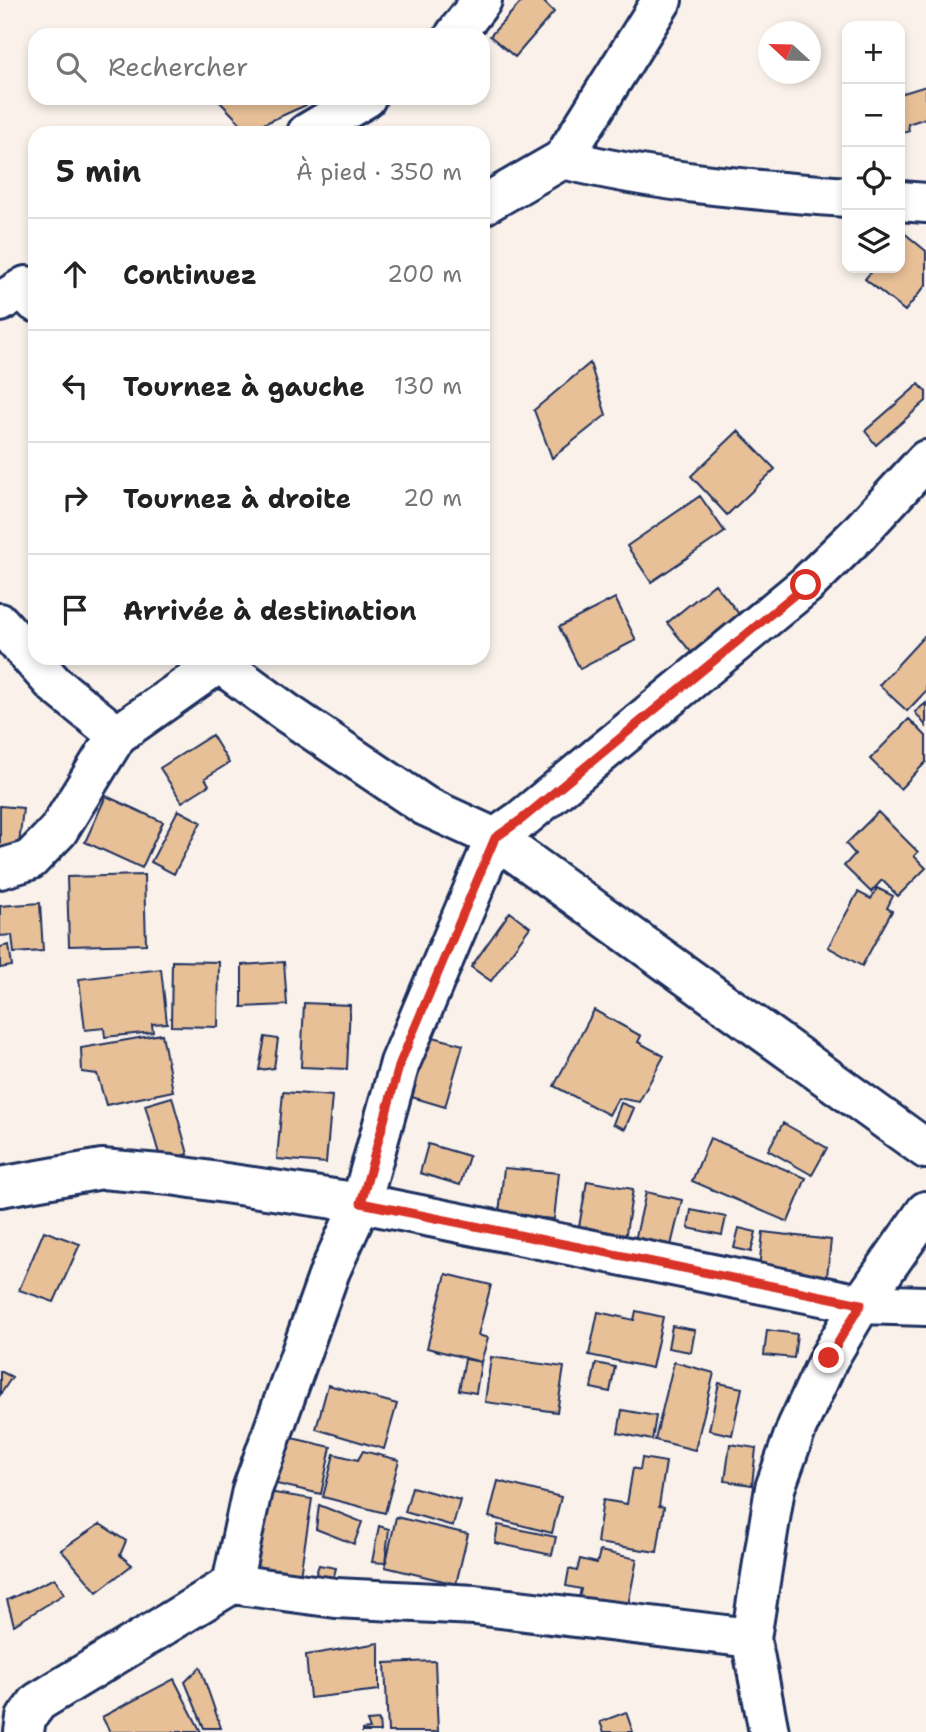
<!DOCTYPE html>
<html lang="fr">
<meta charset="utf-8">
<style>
body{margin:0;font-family:"Shantell Sans",sans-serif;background:#f2f2f2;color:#222}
.controls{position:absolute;right:21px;top:21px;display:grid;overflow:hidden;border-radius:14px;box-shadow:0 4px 10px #0003}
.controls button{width:63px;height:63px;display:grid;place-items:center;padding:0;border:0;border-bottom:2px solid #e0e0e0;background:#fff;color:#222;font:35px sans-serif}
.compass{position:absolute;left:758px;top:21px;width:63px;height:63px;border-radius:50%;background:#fff;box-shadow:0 4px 10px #0003;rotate:292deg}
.stop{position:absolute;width:21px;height:21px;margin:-16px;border:5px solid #d93025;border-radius:50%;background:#fff}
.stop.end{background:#d93025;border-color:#fff;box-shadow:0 2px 7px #0008}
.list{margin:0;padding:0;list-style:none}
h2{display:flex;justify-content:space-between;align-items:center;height:91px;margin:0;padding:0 28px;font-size:30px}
h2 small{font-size:23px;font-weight:400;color:#767676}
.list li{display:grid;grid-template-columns:46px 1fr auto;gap:21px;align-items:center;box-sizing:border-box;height:112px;padding:0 28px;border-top:2px solid #e0e0e0}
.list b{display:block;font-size:26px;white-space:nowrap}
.list em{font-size:23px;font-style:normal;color:#767676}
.icon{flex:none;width:38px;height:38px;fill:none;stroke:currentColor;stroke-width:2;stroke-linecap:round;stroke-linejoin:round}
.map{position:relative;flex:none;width:926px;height:1732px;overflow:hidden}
.search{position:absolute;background:#fff;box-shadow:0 4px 10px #0003;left:28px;top:28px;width:462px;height:77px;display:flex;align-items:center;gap:18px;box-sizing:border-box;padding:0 24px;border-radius:21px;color:#767676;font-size:26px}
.panel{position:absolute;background:#fff;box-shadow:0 4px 10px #0003;left:28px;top:126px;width:462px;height:539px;border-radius:21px}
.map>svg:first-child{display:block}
.building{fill:#e8c098;stroke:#1b2f5e;stroke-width:2}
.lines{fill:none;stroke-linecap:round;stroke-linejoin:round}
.minor-casing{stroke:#1b2f5e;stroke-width:44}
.minor{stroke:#fff;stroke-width:38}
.route{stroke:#d93025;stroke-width:9}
</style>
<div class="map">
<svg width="926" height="1732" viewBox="0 0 926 1732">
<rect width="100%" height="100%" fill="#faf2ea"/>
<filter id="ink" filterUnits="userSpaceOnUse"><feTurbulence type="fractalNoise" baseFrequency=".0143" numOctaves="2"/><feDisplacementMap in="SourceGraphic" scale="14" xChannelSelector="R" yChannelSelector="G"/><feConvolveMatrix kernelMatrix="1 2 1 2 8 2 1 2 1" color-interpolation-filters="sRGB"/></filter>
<g filter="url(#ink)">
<path class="building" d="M523 0H542L554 12 515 57 490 36Z
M926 86V118L908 124 909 131 900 134V94Z
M225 98H302L306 105 248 131 220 102Z
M903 232 926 251V285L905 311 865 279 874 268H900V236Z
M590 363 606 415 552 458 534 410Z
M919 384 926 392V401L876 445 865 431Z
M738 431 775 469 727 515 691 476Z
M700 496 725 532 651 582 627 546Z
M715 584 744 620 696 658 667 623Z
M615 598 636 640 580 669 559 627Z
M926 634V691L907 711 879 685Z
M926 703V726L915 712Z
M909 719 926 736V762L900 789 870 759Z
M212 735 229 763 205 778 209 785 182 802 160 768Z
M106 796 163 822 142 868 85 842Z
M0 806 23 808 17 863 0 861Z
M178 810 201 822 174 874 151 862Z
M878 812 918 852 914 856 926 868 898 896 882 880 871 892 844 866 855 854 846 844Z
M144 875 146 944 69 946 67 877Z
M877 888 893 896 887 908 892 911 862 966 828 947 858 892 871 899Z
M40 903 43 951 14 953 12 935 0 936V906Z
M510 912 530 927 491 981 471 967Z
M9 945 12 966 0 968V947Z
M172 961 219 962 218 1027 171 1026Z
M284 962 287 1005 242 1007V965Z
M161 969 167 1023 152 1024 153 1032 105 1037 104 1028 85 1030 79 979Z
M304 1003 350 1005 347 1069 301 1067Z
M594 1010 641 1036 638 1042 664 1056 639 1102 618 1098 609 1115 554 1086Z
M162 1034 173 1091 106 1105 97 1074 82 1072 81 1048Z
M422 1034 463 1045 445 1107 405 1095Z
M265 1037 278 1039 274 1068 259 1070Z
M283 1092 332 1096 326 1163 277 1159Z
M172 1097 188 1154 161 1161 145 1105Z
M621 1103 634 1108 625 1129 613 1124Z
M783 1123 827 1148 812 1175 768 1150Z
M710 1138 806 1178 788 1222 692 1181Z
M428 1144 469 1156 460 1185 420 1173Z
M504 1168 559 1173 554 1219 499 1214Z
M587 1181 633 1189 623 1252 576 1244Z
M646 1192 682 1200 667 1262 632 1254Z
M691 1210 726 1217 722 1235 688 1228Z
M739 1228 756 1232 751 1252 734 1248Z
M44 1231 80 1244 54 1302 19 1290Z
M763 1232 831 1240 827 1276 759 1268Z
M446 1274 491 1285 478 1335 488 1338 481 1362 427 1348Z
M636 1311 663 1317 652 1368 589 1355 598 1312 634 1320Z
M672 1326 695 1330 691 1352 668 1348Z
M767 1330 797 1334 794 1358 764 1355Z
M491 1357 564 1367 557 1412 485 1402Z
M465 1359 481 1362 476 1393 459 1390Z
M674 1362 714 1373 695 1450 655 1440Z
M596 1363 615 1367 610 1392 591 1388Z
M0 1371 12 1377 0 1395Z
M719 1383 742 1388 732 1435 709 1430Z
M328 1385 397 1404 384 1449 316 1429Z
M622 1410 656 1416 652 1440 618 1433Z
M279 1435 331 1447 321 1494 268 1482Z
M730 1444 756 1448 752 1485 725 1481Z
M363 1451 399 1460 385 1513 323 1497 334 1454 358 1460Z
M642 1458 666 1462 659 1506 664 1507 657 1552 597 1543 603 1500 627 1504 633 1468 640 1470Z
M498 1481 561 1497 552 1533 489 1517Z
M412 1487 460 1500 453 1526 405 1512Z
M268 1492 312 1499 298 1588 240 1579Z
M319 1505 362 1522 354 1544 316 1529Z
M396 1517 468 1534 456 1584 385 1567Z
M100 1524 126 1541 120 1555 132 1565 97 1592 61 1550Z
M498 1525 556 1537 552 1555 495 1543Z
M379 1526 389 1529 385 1563 372 1562Z
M600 1551 637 1559 625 1621 576 1611 581 1589 566 1586 569 1569 577 1571 580 1559 597 1563Z
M319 1565 336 1568 329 1595 310 1590Z
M55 1578 64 1594 14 1625 7 1600Z
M379 1643V1690L310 1698 306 1655Z
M435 1661 438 1732H388L385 1663Z
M200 1667 221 1728H204L185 1682Z
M174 1679 201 1732H110L102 1717Z
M626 1712 633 1732H604L600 1722Z
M379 1720 380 1732H362V1730L370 1729 367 1721Z"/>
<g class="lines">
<defs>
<path id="minor" d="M455 35 482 0
M307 133 366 98
M563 159C655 182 752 190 847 197
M900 201 926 203
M483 205 563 159 662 0
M0 302 26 286 35 302
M0 623 54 684 117 735 219 663 287 713 425 806 495 838 522 819 806 585 857 535 926 460
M0 869 30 860 58 831 117 735
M0 1187 102 1169 171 1175 361 1203 861 1304 926 1306
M751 1638 475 1605 336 1598 232 1584 252 1490 330 1271 361 1203 400 1063 495 838 926 1149
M24 1732 26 1718 38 1702 232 1584
M769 1732 751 1638 775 1488 797 1427 829 1358 861 1304 926 1211"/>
</defs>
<use href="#minor" class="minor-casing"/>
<use href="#minor" class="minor"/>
</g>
</g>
<g class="lines" filter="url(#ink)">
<path class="route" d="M806 585 522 819 495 838 400 1063 361 1203 861 1304 829 1358"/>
</g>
</svg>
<div class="controls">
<button>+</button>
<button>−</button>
<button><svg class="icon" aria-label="locate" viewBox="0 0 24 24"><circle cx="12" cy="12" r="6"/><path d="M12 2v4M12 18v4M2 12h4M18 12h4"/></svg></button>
<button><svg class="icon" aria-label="layers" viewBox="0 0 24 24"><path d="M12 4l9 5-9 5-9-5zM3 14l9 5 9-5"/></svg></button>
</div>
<svg class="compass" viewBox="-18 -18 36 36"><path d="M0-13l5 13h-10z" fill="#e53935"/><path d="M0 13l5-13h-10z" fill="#767676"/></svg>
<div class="stop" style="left:806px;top:585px"></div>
<div class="stop end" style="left:829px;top:1358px"></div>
<div class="search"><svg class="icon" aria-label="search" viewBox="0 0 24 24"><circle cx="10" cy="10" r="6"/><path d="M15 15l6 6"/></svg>Rechercher</div>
<section class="panel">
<h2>5 min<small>À pied · 350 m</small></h2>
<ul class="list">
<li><svg class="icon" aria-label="ahead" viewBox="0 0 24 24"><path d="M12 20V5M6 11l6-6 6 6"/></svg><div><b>Continuez</b></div><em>200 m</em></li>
<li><svg class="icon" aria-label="left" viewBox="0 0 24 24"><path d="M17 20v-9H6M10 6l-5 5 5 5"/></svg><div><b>Tournez à gauche</b></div><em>130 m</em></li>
<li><svg class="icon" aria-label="right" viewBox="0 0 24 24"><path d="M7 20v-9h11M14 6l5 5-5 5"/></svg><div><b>Tournez à droite</b></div><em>20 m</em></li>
<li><svg class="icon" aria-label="arrive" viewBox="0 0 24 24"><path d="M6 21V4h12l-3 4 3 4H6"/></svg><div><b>Arrivée à destination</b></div></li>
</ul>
</section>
</div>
